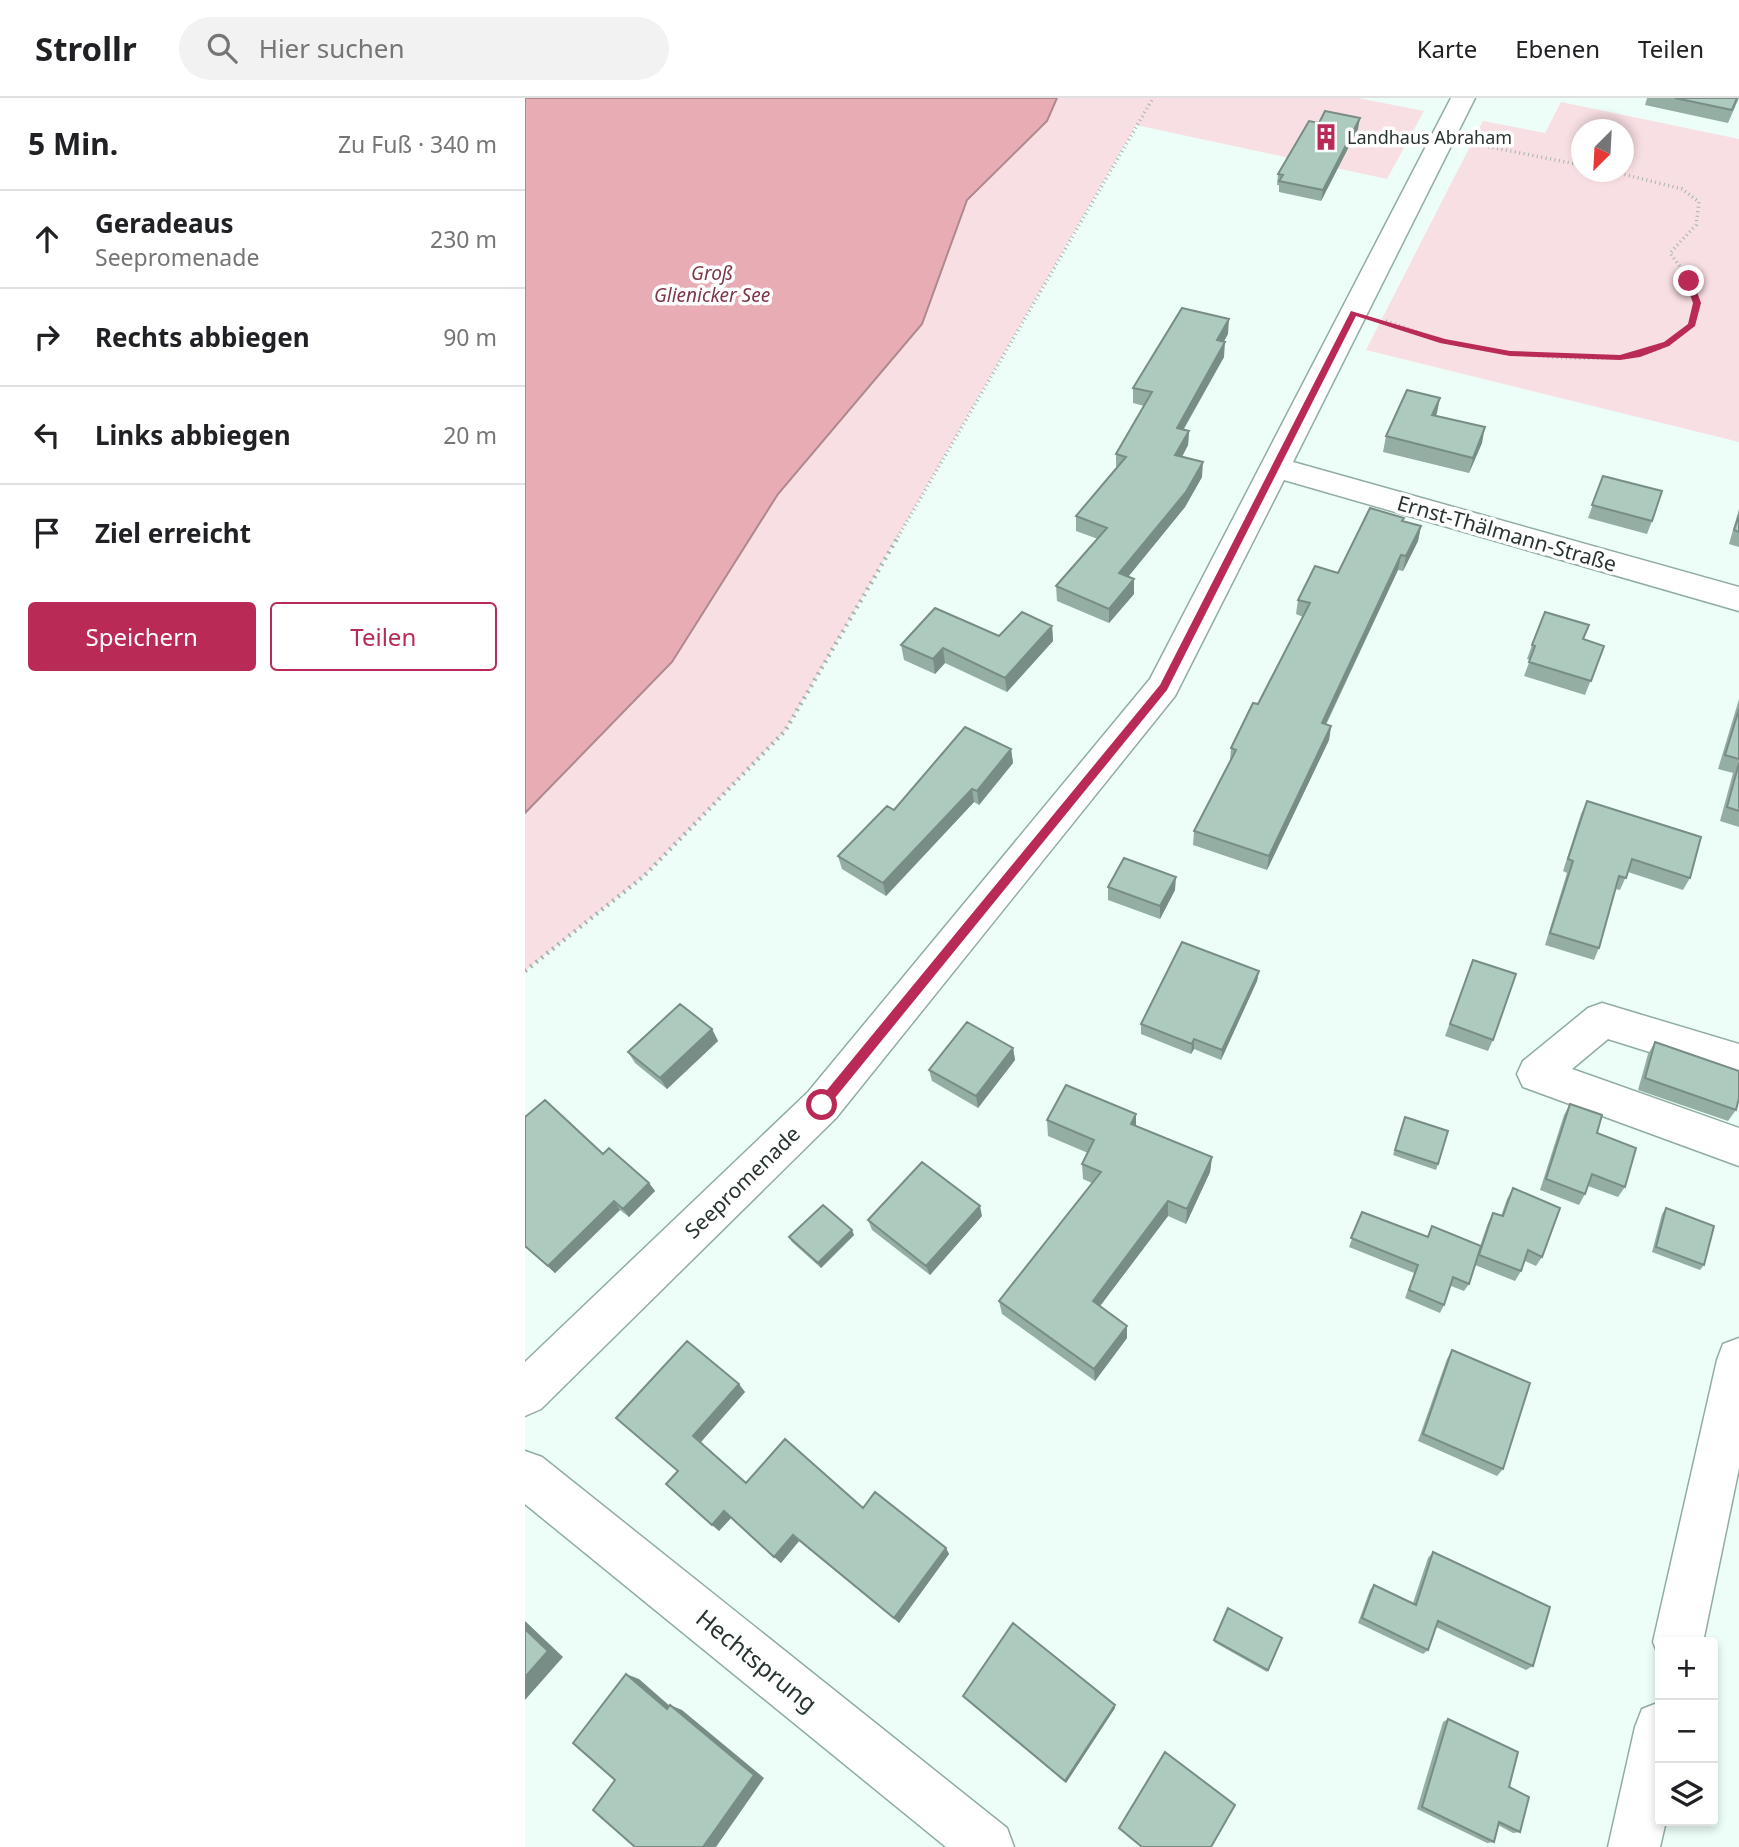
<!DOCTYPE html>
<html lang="de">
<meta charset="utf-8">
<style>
body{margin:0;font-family:"Noto Sans",sans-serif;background:#f2f2f2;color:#202124}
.controls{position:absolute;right:21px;bottom:21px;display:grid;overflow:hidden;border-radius:7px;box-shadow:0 4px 10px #0003}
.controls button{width:63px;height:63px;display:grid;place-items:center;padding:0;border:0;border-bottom:2px solid #e0e0e0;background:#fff;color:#202124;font:35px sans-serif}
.compass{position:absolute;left:1046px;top:21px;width:63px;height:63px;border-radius:50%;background:#fff;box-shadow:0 4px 10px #0003;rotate:204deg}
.stop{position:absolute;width:21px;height:21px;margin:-16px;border:5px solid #ba2a56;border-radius:50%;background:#fff}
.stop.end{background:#ba2a56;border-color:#fff;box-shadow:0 2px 7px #0008}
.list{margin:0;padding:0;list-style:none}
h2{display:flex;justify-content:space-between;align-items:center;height:91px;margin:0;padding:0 28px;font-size:30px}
h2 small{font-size:23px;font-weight:400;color:#757577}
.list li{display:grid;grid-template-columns:46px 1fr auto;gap:21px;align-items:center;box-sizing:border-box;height:98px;padding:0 28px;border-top:2px solid #e0e0e0}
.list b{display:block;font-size:26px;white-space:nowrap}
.list p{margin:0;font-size:23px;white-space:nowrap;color:#757577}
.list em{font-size:23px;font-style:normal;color:#757577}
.actions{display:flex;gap:14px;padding:21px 28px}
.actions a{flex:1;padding:16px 0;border:2px solid #ba2a56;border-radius:7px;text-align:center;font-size:24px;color:#ba2a56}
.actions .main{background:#ba2a56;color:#fff}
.icon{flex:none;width:38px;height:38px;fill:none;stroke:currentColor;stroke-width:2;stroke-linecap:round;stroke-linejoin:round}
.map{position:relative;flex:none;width:1214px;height:1749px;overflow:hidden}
header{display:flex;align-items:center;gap:42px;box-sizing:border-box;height:98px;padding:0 35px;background:#fff;border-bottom:2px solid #e0e0e0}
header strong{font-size:33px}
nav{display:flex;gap:38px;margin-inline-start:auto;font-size:24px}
.search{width:490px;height:63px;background:#f2f2f2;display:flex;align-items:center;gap:18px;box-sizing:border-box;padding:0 24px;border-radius:38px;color:#757577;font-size:26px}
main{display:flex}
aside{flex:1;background:#fff}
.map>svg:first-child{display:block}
.green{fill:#f8dfe3;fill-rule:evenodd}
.water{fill:#e8acb5;stroke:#ae888d;stroke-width:2}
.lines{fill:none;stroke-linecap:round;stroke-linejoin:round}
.minor-casing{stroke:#90ada1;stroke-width:3}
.path-far1{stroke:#a5b5af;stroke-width:3.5;stroke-dasharray:1 3.5;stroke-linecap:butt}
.path{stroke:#a5b5af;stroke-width:4.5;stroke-dasharray:2 5;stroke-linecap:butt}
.minor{fill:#fff;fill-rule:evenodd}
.wall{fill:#94aea3}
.shaded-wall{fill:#788d85}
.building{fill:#accabe;stroke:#788d85;stroke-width:2}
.route{fill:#ba2a56}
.labels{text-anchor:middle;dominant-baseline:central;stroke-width:7;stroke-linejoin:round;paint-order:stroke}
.far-poi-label{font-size:18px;fill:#28342f;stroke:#fff;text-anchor:start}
.far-water-label{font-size:19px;font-style:italic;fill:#7f3747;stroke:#fff}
.street-label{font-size:21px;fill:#28342f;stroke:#fff}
.near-street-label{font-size:24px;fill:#28342f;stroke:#fff}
</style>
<header>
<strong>Strollr</strong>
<div class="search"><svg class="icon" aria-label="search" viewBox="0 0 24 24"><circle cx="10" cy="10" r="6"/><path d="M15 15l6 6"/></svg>Hier suchen</div>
<nav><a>Karte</a><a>Ebenen</a><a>Teilen</a></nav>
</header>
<main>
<aside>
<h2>5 Min.<small>Zu Fuß · 340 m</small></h2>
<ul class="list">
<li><svg class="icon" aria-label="ahead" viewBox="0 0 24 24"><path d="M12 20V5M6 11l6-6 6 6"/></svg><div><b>Geradeaus</b><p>Seepromenade</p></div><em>230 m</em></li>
<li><svg class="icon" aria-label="right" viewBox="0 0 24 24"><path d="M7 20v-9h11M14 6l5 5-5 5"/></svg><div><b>Rechts abbiegen</b></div><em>90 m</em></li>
<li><svg class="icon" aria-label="left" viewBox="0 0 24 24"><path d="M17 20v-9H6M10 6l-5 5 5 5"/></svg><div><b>Links abbiegen</b></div><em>20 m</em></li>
<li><svg class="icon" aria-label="arrive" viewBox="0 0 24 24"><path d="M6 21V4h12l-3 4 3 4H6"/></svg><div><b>Ziel erreicht</b></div></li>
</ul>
<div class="actions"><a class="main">Speichern</a><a>Teilen</a></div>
</aside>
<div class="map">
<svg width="1214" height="1749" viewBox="0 0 1214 1749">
<rect width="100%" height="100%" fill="#ecfef7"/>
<path class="green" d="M532 0H833L899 13 862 81 611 27 260 633 119 778 0 873V715L147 564 253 396 397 226 442 102 522 23Z
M1036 4 1214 41V344L841 252 958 23 1020 35ZM1056 32H1098V74H1056Z"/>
<path class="water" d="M0 0H532L522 23 442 102 397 226 253 396 147 564 0 715Z"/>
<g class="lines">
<defs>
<path id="minor" d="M926 0H950L768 364 1214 489V513L759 382 650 598 311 1020 16 1311 0 1318V1264L283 994 625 581Z
M1077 905 1214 946V982L1083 941 1047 971 1214 1030V1068L998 989 992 976 998 963 1063 910Z
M1214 1240V1370L1178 1544H1135V1561L1128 1544 1192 1262 1198 1246Z
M0 1353 17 1359 482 1730 489 1749H421L0 1406Z
M1135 1604V1723H1141L1135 1749H1083L1110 1629 1117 1611Z"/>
</defs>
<use href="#minor" class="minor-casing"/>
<path class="path-far1" d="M950 46 1056 67
M861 223C880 229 898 237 917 243 965 256 1043 262 1093 260 1124 259 1176 239 1171 202 1168 184 1155 169 1145 155L1171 127 1174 104 1157 91 1090 74
M373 439 628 0"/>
<path class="path" d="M0 873 119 778 260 633 374 437"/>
<use href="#minor" class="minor"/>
</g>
<path class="wall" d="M1122 0H1214L1203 25 1120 7Z
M794 25 833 31 796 103 754 94V87H752L753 76Z
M703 236 699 243V259L659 331 664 333 663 347 657 359 677 379 660 409 603 479 609 496 584 525 532 503 531 488 573 441 551 433V418L591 370V356L619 308 608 305V290Z
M912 315 911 317 957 345 944 375 858 354 861 338Z
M1078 378 1127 423 1122 436 1063 420Z
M1214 411V449L1204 446Z
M878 423 896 428 893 443 878 473 873 472 801 627 806 628 804 642 742 772 668 747 669 733 705 663 706 650 733 606 778 519 771 516 773 502 813 475Z
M527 528 528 543 482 594 420 565 410 576 379 562 376 547 474 538Z
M1059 542 1079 548 1060 597 999 578 1005 562 1002 561 1007 547Z
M1214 601V729L1195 723 1208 675 1193 671Z
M486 651 488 665 454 707 449 704 361 798 317 771 313 758 369 712Z
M1062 703 1165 780 1158 792 1103 774 1095 792 1090 791 1074 850 1069 862 1020 847 1042 775 1038 773 1056 716Z
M583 789 650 792 635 821 583 802Z
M948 862 968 942 963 953 920 938Z
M734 873 732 883 696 962 669 951 666 956 616 936V926Z
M187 931 193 943 142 991 110 965 103 954Z
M1130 944 1211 1012 1203 1023 1113 992 1123 956Z
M488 950 490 962 453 1010 407 983 404 972Z
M1045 1006 1072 1035 1100 1089 1093 1099 1063 1088 1060 1096 1054 1107 1015 1092 1039 1017Z
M0 1019 78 1056 124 1085 130 1093 104 1119 95 1112 30 1175 0 1149Z
M880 1019 913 1066 911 1072 868 1057Z
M522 1022 611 1028 687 1059 685 1074 661 1126 643 1118 575 1208 602 1228V1240L570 1283 477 1216 474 1203 567 1085 558 1081 557 1066 563 1055 523 1038Z
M988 1090 1017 1159 1011 1168 1000 1163 996 1173 990 1183 950 1167 944 1186 939 1193 926 1188 919 1207 915 1215 880 1200 889 1175 824 1149 837 1114 902 1139 907 1128 955 1148 963 1125 968 1115 976 1118 982 1101Z
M1141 1110 1179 1167 1175 1172 1127 1154 1137 1116Z
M457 1118 405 1177 347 1132 343 1122Z
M329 1137 296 1170 267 1144 264 1139Z
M162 1243 220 1294 176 1344 221 1385 338 1410 421 1450 424 1456 374 1525 274 1443 256 1465 206 1420 194 1433 153 1373Z
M927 1252 978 1371 972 1378 893 1343 922 1261Z
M908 1454 1008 1568 1001 1572 911 1529 903 1552 898 1556 833 1525 845 1492 849 1487 888 1505 903 1460Z
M703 1510 743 1572 742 1574 689 1544Z
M438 1598 590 1610 541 1685Z
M923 1621 984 1689 995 1734 988 1735 973 1727 969 1744 962 1745 892 1711 918 1624Z"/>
<path class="shaded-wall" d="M835 20 833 31 796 103 798 92Z
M704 221 703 236 691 257 692 242Z
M700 244 699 259 651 344 652 330Z
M915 300 912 315 904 332 907 317Z
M960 329 957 345 944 375 948 360Z
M664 333 663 347 650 372V357Z
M678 364 677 379 660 409 594 490V475Z
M896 428 893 443 878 473 881 458Z
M876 457 873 472 794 640 797 625Z
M609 481V496L584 525V511Z
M527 528 528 543 482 594 480 580Z
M418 550 420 565 410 576 408 561Z
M806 628 804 642 742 772 744 758Z
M486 651 488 665 454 707 452 693Z
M447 691 449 704 361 798 358 785Z
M651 779 650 792 635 821V808Z
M734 873 732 883 696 962 697 952Z
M187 931 193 943 142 991 135 980Z
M669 941V951L666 956 667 946Z
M488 950 490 962 453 1010 451 998Z
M611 1016V1032L606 1026Z
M687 1059 685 1074 661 1126 662 1111Z
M124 1085 130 1093 104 1119 98 1111Z
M89 1103 95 1112 30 1175 23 1168Z
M643 1103V1118L569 1216 568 1203Z
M455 1108 457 1118 405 1177 401 1168Z
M327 1132 329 1137 296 1170 293 1165Z
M602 1228V1240L570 1283 569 1271Z
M214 1286 220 1294 175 1345 168 1338Z
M199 1413 206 1420 194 1433 187 1427Z
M268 1437 274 1443 256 1465 249 1459Z
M421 1450 424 1456 374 1525 369 1520Z
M0 1523 38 1559 0 1602Z
M101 1576 114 1581 154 1616 142 1611Z
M145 1607 157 1612 239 1680 191 1749H178Z
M590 1607V1610L541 1685 540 1683Z"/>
<path class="building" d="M1150 0H1212L1207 12Z
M800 13 835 20 798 92 754 83 758 77 753 76 784 23 794 25Z
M657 210 704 221 692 242 700 244 652 330 664 333 650 357 678 364 661 394 594 475 609 481 584 511 531 488 582 430 551 418 601 359 591 356 627 294 608 290Z
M882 292 915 300 907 317 960 329 948 360 861 338Z
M1078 378 1137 393 1127 423 1067 407Z
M845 410 879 420 877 423 896 428 881 458 876 457 797 625 806 628 744 758 669 733 711 652 706 650 728 605 733 606 785 505 773 502 790 468 813 475Z
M1214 417V434L1209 432Z
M410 510 474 538 497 514 527 528 480 580 418 550 408 561 376 547Z
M1020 514 1064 527 1058 541 1079 548 1066 583 1004 564 1010 548 1007 547Z
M1214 611V661L1200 657Z
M440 629 486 651 452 693 447 691 358 785 313 758 362 708 369 712Z
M1214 665V713L1202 709Z
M1062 703 1176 739 1165 780 1107 761 1101 780 1094 778 1074 850 1025 835 1048 763 1043 761Z
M599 760 651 779 635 808 583 789Z
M657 844 734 873 697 952 669 941 667 946 616 926Z
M948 862 991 876 968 942 925 926Z
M155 906 187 931 135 980 103 954Z
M442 924 488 950 451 998 404 972Z
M1130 944 1214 973V1000L1211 1012 1120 980Z
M541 987 611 1016 606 1026 687 1059 662 1111 643 1103 568 1203 602 1228 569 1271 474 1203 576 1074 557 1066 569 1042 522 1022Z
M20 1002 78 1056 84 1050 124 1085 98 1111 89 1103 23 1168 0 1148V1019Z
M1045 1006 1077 1017 1072 1035 1111 1050 1100 1089 1067 1076 1060 1096 1021 1081Z
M880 1019 923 1033 913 1066 870 1052Z
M397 1064 455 1108 401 1168 343 1122Z
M988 1090 1035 1110 1017 1159 1003 1152 996 1173 954 1157 968 1115 978 1118Z
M298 1107 327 1132 293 1165 264 1139Z
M1141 1110 1189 1128 1179 1167 1131 1149Z
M837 1114 903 1139 907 1128 956 1148 944 1186 928 1179 919 1207 884 1192 893 1167 826 1140Z
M162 1243 214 1286 168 1338 221 1385 260 1341 338 1410 350 1394 421 1450 369 1520 268 1437 249 1459 199 1413 187 1427 141 1386 153 1373 91 1320Z
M927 1252 1005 1285 978 1371 898 1336Z
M908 1454 1025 1509 1008 1568 913 1523 903 1552 837 1520 849 1487 891 1507Z
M703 1510 757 1540 743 1572 689 1542Z
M488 1525 590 1607 540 1683 438 1598Z
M0 1531 23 1553 0 1579Z
M101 1576 142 1611 145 1607 229 1677 178 1749H110L68 1712 90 1682 48 1645Z
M923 1621 993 1654 984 1689 1004 1699 995 1734 974 1724 969 1744 897 1709Z
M640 1654 710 1707 686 1749H617L594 1730Z"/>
<path class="route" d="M1164 181 1168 183 1176 205 1170 228 1144 248 1115 259 1095 262 985 258 915 245 831 218 642 592 301 1011H293V1003L635 587 826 213 920 241 985 253 1095 257 1139 244 1163 226 1168 205 1160 183Z"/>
<defs>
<symbol id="building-bare" viewBox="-9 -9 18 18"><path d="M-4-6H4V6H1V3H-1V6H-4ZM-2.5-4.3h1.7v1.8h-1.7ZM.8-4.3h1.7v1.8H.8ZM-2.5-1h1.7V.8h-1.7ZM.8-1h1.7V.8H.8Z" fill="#ba2a56" stroke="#fff" stroke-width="2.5" paint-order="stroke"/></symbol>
</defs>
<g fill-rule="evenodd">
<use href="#building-bare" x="782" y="20" width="38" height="38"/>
</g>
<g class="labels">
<g class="far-poi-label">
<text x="822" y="39">Landhaus Abraham</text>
</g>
<g class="far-water-label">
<text x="187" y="175">Groß<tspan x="187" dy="22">Glienicker See</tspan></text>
</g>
<g class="street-label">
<text transform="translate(982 435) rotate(16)">Ernst-Thälmann-Straße</text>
<text transform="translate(217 1084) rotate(-44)">Seepromenade</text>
</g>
<g class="near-street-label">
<text transform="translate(232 1562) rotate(39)">Hechtsprung</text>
</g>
</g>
</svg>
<div class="controls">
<button>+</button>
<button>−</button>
<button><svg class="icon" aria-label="layers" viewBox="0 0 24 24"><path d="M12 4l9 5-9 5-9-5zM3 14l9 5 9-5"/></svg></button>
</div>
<svg class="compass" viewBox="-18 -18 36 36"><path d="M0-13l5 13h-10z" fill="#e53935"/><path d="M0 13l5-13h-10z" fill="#757577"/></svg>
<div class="stop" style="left:297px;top:1007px"></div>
<div class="stop end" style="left:1164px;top:183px"></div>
</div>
</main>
